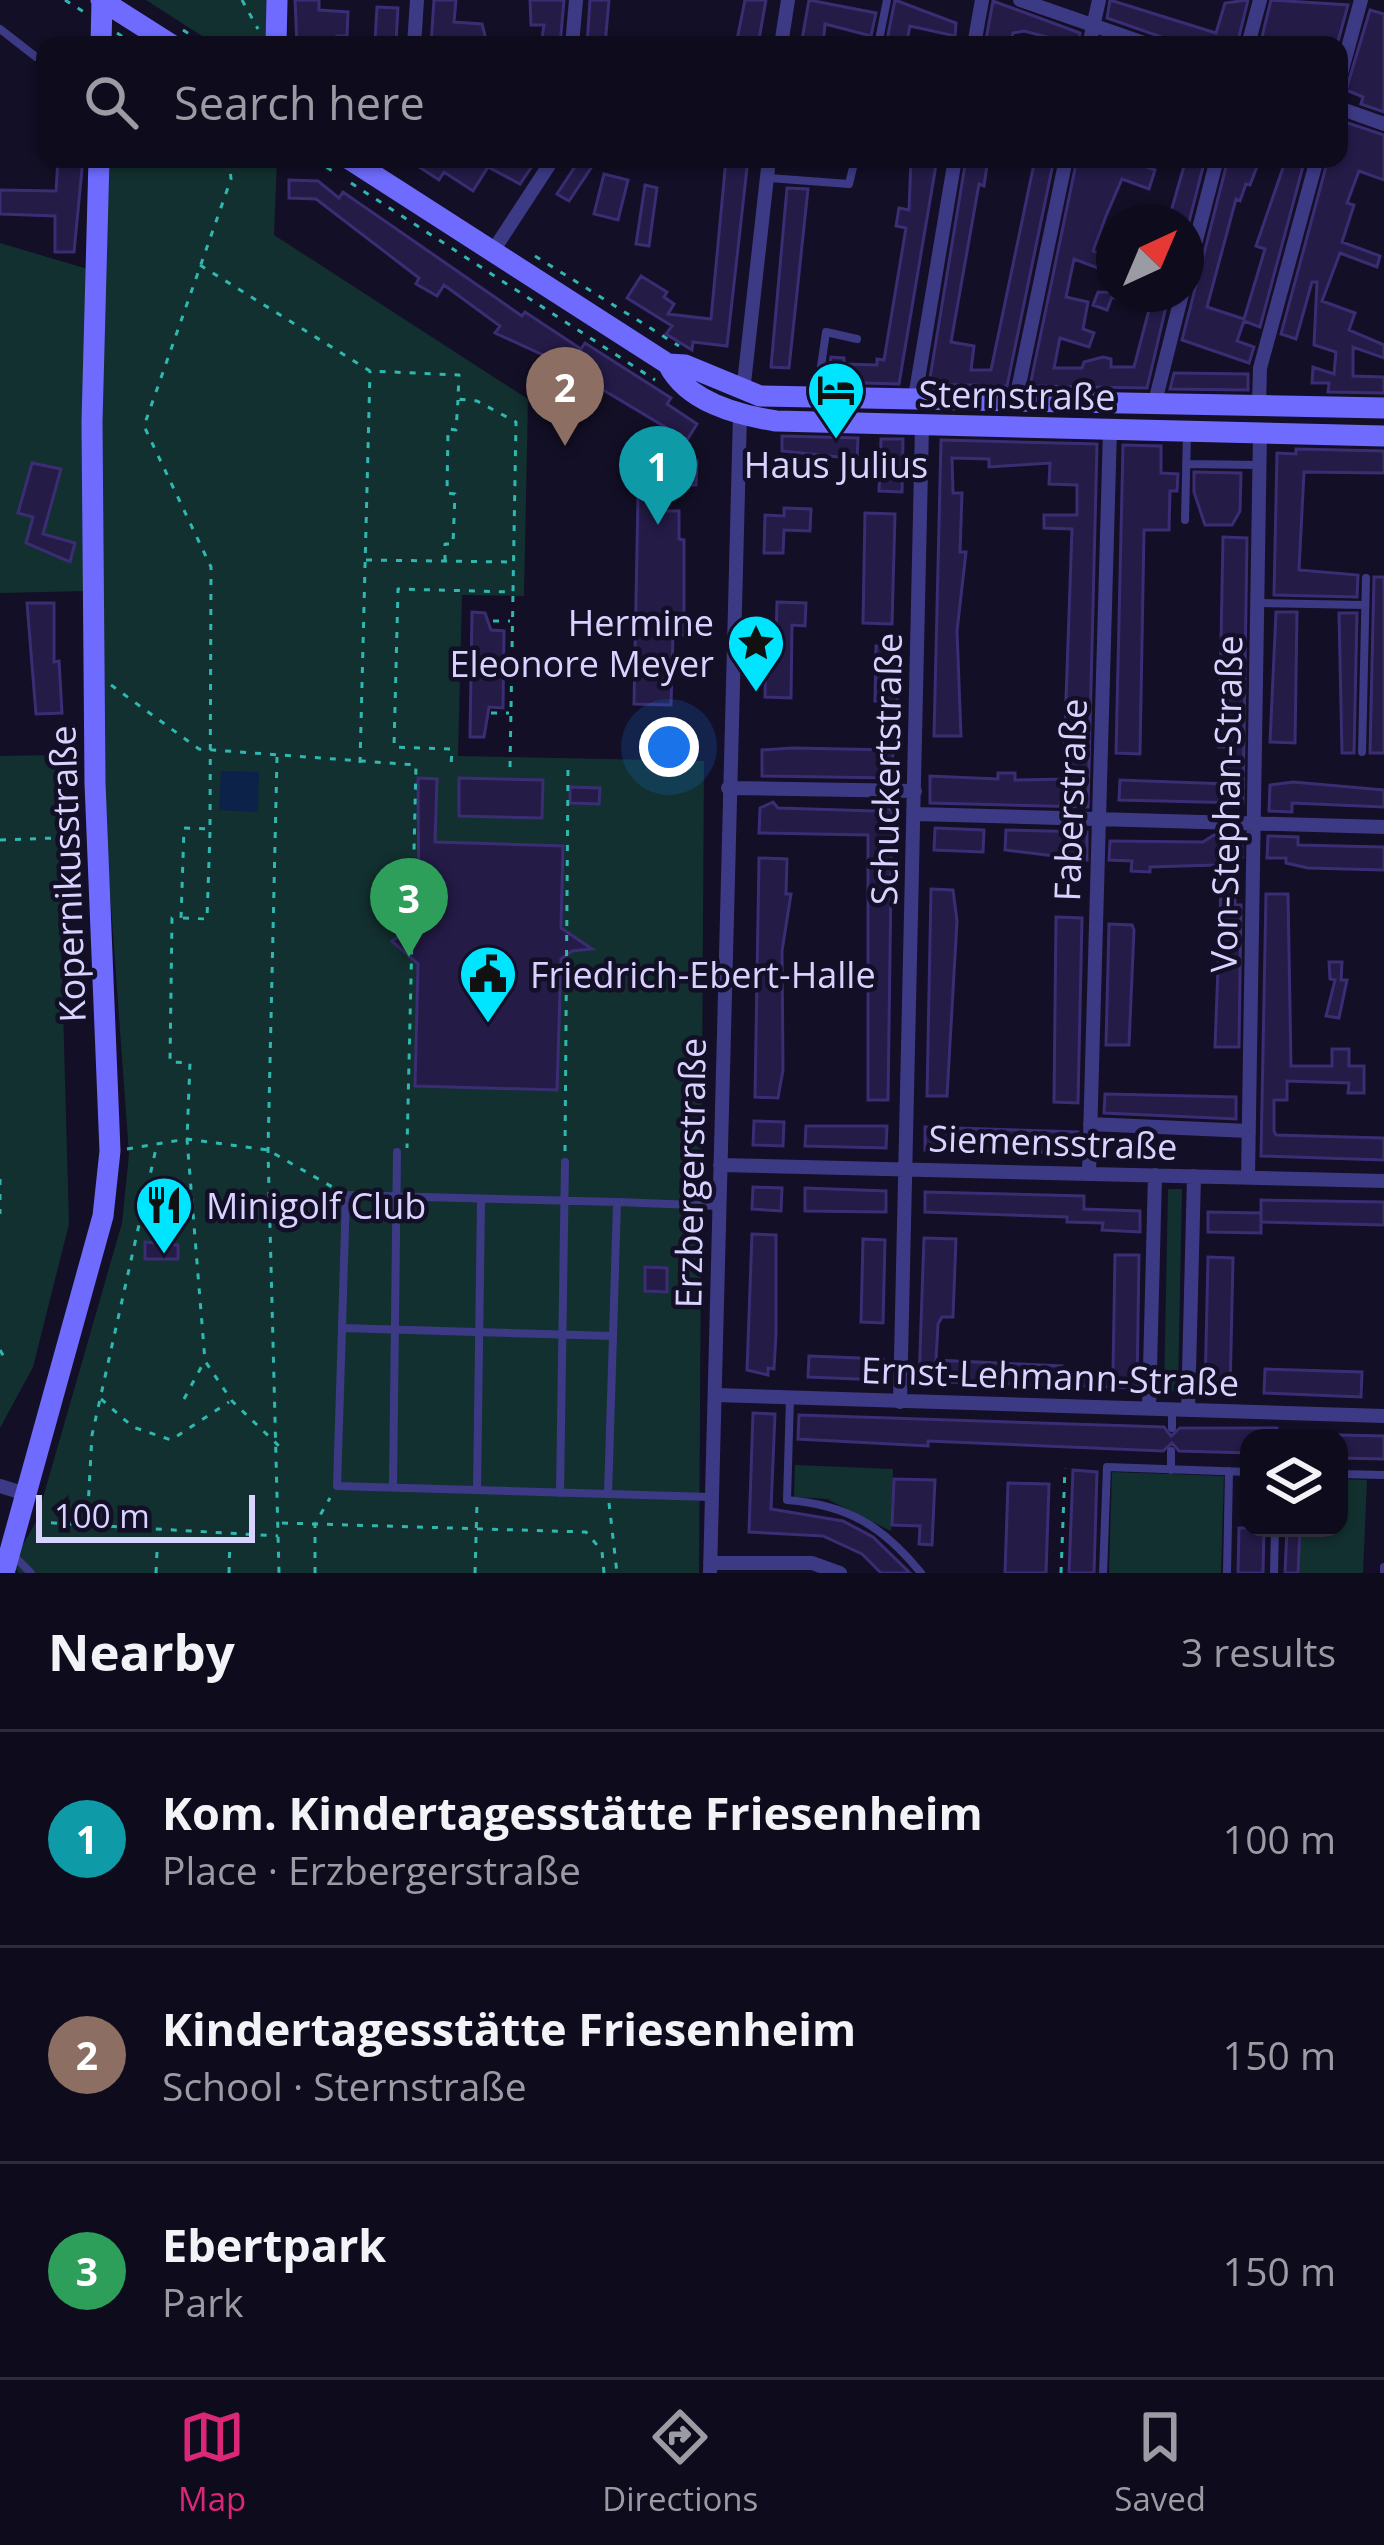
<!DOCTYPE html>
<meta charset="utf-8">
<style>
body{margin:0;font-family:"Open Sans",sans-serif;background:#171425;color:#f1f3f6}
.controls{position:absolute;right:36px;bottom:36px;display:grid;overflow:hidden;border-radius:24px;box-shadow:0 3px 9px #0004}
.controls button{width:108px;height:108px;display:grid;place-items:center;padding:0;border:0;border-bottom:3px solid #2e2b3b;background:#0e0b1c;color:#f1f3f6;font:60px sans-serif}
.compass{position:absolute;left:1096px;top:204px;width:108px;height:108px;border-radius:50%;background:#0e0b1c;box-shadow:0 3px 9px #0004;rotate:44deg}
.scale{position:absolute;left:36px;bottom:30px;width:219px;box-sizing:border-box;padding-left:12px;border:6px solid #d9d4ff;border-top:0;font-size:33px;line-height:42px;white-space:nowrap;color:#d9d4ff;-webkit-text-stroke:9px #130f26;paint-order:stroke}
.you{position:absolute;left:669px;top:747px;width:42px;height:42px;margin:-30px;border:9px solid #fff;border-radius:50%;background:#1a73e8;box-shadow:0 0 0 18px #1a73e833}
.badge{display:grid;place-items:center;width:78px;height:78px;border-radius:50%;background:#db2777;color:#fff;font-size:39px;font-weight:700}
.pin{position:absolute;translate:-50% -99px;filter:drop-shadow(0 3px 6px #0008)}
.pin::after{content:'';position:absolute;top:63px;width:42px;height:36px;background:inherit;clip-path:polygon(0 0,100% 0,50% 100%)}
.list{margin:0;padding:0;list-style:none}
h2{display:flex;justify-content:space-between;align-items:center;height:156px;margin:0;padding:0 48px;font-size:51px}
h2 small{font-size:39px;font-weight:400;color:#9b9ba3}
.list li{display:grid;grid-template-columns:78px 1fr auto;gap:36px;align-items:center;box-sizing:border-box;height:216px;padding:0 48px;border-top:3px solid #2e2b3b}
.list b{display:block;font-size:45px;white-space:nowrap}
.list p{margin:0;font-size:39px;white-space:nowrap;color:#9b9ba3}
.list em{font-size:39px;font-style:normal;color:#9b9ba3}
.icon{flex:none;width:66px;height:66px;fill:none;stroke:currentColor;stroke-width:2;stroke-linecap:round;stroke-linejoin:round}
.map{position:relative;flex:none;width:1384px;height:1573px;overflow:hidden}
.search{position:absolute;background:#0e0b1c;box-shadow:0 3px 9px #0004;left:36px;right:36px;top:36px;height:132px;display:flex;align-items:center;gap:30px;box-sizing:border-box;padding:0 42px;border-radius:24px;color:#9b9ba3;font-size:45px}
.sheet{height:804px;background:#0e0b1c}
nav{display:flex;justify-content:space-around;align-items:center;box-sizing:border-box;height:168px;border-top:3px solid #2e2b3b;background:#0e0b1c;font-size:33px;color:#9b9ba3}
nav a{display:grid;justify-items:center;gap:6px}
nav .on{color:#db2777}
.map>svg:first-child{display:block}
.green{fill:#12302f}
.water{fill:#0c2248}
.building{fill:#241b47;stroke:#3b2d73;stroke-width:3}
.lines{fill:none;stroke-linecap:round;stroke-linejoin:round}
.path{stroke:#2fb8b0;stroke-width:3;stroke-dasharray:6 9;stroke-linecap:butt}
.lane{stroke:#3d3a85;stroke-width:8}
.street{stroke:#3d3a85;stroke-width:14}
.secondary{stroke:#6f6bff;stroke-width:21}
.labels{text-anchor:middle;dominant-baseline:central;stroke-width:9;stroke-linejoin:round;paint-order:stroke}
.street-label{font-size:36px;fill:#d9d4ff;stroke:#130f26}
.poi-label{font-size:36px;fill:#d9d4ff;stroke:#130f26;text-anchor:start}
</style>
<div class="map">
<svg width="1384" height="1573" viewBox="0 0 1384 1573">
<rect width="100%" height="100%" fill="#130f26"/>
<path class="green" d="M146 0H272L271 45H216Z
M103 159H277L274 235 528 399 524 596 462 595 458 756 704 761 699 1573H19L12 1563 36 1522 122 1223 129 1154 100 755Z
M0 243 91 270 89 591 0 593Z
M56 755 69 1224 33 1367 0 1428V756Z
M1168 1189H1182L1178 1391H1164Z
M795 1465 893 1469 891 1531 827 1499 794 1497Z
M1112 1472 1224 1476 1221 1573H1109Z
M1339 1479 1367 1480 1363 1573H1299L1301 1528H1339Z"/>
<path class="water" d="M221 771 259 772 258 812 219 810Z"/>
<path class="building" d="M295 0H319V10L348 12 347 36H337V44L297 45Z
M434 0H456L454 22 482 24 487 43 452 39V45H431Z
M530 0H564L560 45H541L544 25H531Z
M590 0H609L605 45H587Z
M745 0H766L758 45H736Z
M809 0 876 13 871 36 825 24 823 45H801Z
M895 0 956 23 955 36 910 26 906 45H886Z
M1110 0 1216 33 1225 3 1248 0 1237 45H1184L1107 18Z
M1271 0 1348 5 1337 45H1260Z
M993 1 1080 33 1078 45 1024 31 1013 33 1010 45H985Z
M377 7 398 8 396 42 375 41Z
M1370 10 1384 14V112L1361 104 1363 97 1346 90Z
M1339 120 1384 135V180L1359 171 1347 203 1354 205 1342 242 1380 256 1377 267 1340 253 1322 301 1355 313 1349 330 1384 345V358L1353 347V376L1384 377V393L1328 392 1329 383H1312L1313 367 1334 374 1336 352 1314 345 1317 282H1312L1296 339 1281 334 1328 159H1339Z
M58 159H83L74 252H55V216L0 214V190L56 191Z
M407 159 459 164 462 159H537L520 184 488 167 473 191 444 172 439 180Z
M580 159H597L569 201 557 194Z
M726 159H748L727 346 693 342 692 350 666 334 672 326 627 298 641 276 667 292 664 297 674 304 668 314 711 319Z
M911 159H937L899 384 827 382 831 357 844 358V364L877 365V359L884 360 906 228 896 226 899 208 909 210Z
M966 159H988L984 186 979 184 951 342 974 346 971 370H991L1035 159H1054L1007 386 929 384Z
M1077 159H1143L1141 165 1155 170 1149 189 1122 179 1106 216 1093 251 1114 259V274L1074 259 1066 297 1088 302 1083 329 1094 333 1089 347 1060 338 1054 368H1082L1084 362 1103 357 1111 359V367H1134L1149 310 1112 297 1107 310 1093 305 1098 292 1169 294 1147 388 1030 386Z
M1186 159H1205L1186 234V222H1168Z
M1228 159H1260L1250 185 1246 184 1240 201 1236 199 1207 307 1244 319 1265 249 1256 246 1286 159H1305L1260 327 1244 321 1237 341 1254 347 1249 363 1182 340Z
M604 174 628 180 618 220 594 214Z
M289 180 318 181 339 198 343 192 522 316 525 312 581 349 585 343 671 398 667 404 697 424 687 440 578 375 574 380 543 355 495 333 500 326 444 285 437 296 416 284 419 278 316 199 289 198Z
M645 185 657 188 649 246 636 244Z
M787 188 808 189 789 368 771 367Z
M1174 373 1248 374V390L1170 389Z
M782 436 858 438 857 459 782 451Z
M881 439H903L902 492 879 491Z
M941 440 1097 444 1088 807 930 803V776L998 779V773H1015V780L1068 779 1064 756 1072 529 1044 528V515H1077V485L1049 484 1050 463 989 467V459L952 458 953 493H962L960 552H966L957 631 961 736H934Z
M1123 445 1161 446V473L1178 474 1177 491H1170L1169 530H1144L1140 754 1116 753Z
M1296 449 1384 451V473L1304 472 1299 570 1358 575 1357 597 1274 595 1277 453 1296 454Z
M675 460 697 461 696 485H674Z
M32 463 61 469 43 534 75 543 70 562 26 543 33 517 18 513Z
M1194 472 1241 473 1240 511 1232 525H1205L1194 492Z
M638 496H662V511H679V539L684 540V635H673L671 705 634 704Z
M784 508 811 509 810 531 784 530 783 553H764L765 515 784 516Z
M865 513 895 514 892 624 863 623Z
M1223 537 1247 538 1243 803 1119 800 1120 780 1228 784V747H1219Z
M1374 577H1384V753H1370Z
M777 602 806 603 805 626 792 625 791 698 765 697 766 639H776Z
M27 603H54V662L59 661 62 713 36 714Z
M472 612 485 613 491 630 504 631 503 708 489 707 484 737H470Z
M1276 612H1297L1295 743 1270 742Z
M1339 613H1357L1354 753H1342Z
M876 646H898L897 702 875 701Z
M793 748 893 750 892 778 762 776V750Z
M418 778 437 779 435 842 563 846 561 928 592 949 572 951 561 959 557 1090 415 1086 418 964 392 941 419 921Z
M459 778 543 780 542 818 459 816Z
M1293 782 1384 790V807L1292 803V812L1269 811 1270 785Z
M570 787 600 788 599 804 570 803Z
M773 802 778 808 875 811 880 804 892 811 888 1100H868V835L759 833 760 808Z
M935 828 984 830 983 852 934 850Z
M1006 830 1087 832V860L1005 850Z
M1214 835 1242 836V857L1224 856 1216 865 1150 867V872L1131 871 1132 861 1109 860 1110 841 1203 842Z
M1268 836 1298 837V845L1384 847V870L1308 868 1286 863V858H1267Z
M759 858 787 859 786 894H791L782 951 783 1070 778 1098 755 1097Z
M1221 887H1235V905H1241L1239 1047H1215Z
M931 889 953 890 957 921 947 1096H927Z
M1266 894H1288L1291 1066H1332V1049H1349V1066H1364V1093H1348L1349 1083 1287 1081V1100H1274V1131L1276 1135 1384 1138V1160L1261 1156Z
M1056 917 1082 918 1078 1103 1054 1102Z
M1109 924 1132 925 1134 930 1129 1045H1106Z
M1329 962H1342L1341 980H1347L1339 1018 1326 1016 1335 980 1330 979Z
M1105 1094 1236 1097V1119L1104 1113Z
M754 1121 784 1122 783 1146 753 1145Z
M806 1126H887L886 1148 805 1146Z
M925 1127 1078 1132V1153L925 1150Z
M753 1187 782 1188 781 1211 752 1209Z
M805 1188 886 1191V1212L805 1211Z
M925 1192 1084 1196V1209L1140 1211V1232L1102 1230 1103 1223 1067 1222V1217L925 1212Z
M1261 1200 1384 1202V1225L1261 1222Z
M1208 1212 1261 1213V1233L1208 1232Z
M752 1234 776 1235V1334L774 1369 768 1368V1375L747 1370Z
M924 1238 956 1239 953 1317H942L938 1324 936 1360 1062 1366V1371L1113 1372 1115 1255H1139L1137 1388 919 1381Z
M863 1239 885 1240 883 1323 861 1322Z
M145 1242 178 1245V1259H145Z
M1208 1257 1233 1258 1230 1392 1205 1391Z
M645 1267 667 1268V1292L645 1291Z
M809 1356 883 1359 881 1380 808 1377Z
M1265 1369 1362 1372 1361 1397 1264 1393Z
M753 1413 775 1414 771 1509 843 1521 873 1537 910 1573H881L862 1554 823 1536 749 1532Z
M799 1415 1164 1427 1171 1436 1180 1428H1277V1438H1249V1453L1179 1451 1172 1443 1163 1451 928 1441V1446L798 1439Z
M1339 1435 1384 1436V1459L1339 1458Z
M1073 1470 1097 1472 1094 1573H1069Z
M894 1479 935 1480 932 1545 919 1544 920 1526 892 1525Z
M1008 1483 1049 1484 1046 1573H1005Z
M1239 1528H1264L1263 1573H1238Z
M1287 1528H1300L1298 1573H1285Z"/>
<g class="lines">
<path class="path" d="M65 0 84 12
M242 0 258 29
M183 30 207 45
M117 33 135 45
M229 159 231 179 144 426 211 567 210 829 184 828 181 918H172L170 1062 190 1063 187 1139 205 1361 232 1401 279 1446
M314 159 337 174
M351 183 655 380
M535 256 679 346
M200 265 370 371 459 375 458 399 477 401 516 422 513 592 398 589 394 747 452 749 451 766
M366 560 512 562
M445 561V544H453L455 494 447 493 448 429 456 430 458 400
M493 621H510
M111 685 199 749 416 765 407 1148
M491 713H509
M277 757 268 1150 279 1573
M360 763 370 371
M510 767 513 593
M0 840 55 838
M183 918 207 919 210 832
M127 1149 187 1139 268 1150 334 1188
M565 1151 568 769
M0 1179V1214
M0 1350 7 1362
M101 1399 133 1427 171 1440 229 1402
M184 1399 204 1362
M609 1503 617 1573
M36 1522 278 1536
M282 1523 586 1532 602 1551 604 1573
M87 1526 92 1435 157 1144
M156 1573 158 1531
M229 1573 230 1536
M315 1573V1524L330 1498
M475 1573 477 1503
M1061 1573 1065 1468"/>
<path class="lane" d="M0 29 36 57H45
M878 45 887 0
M769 178 849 184 855 159
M817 394 826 332 857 339
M1186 464 1261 465
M1185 520 1187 433
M1260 603 1365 605
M1362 752 1366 578
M617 1202 719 1206
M342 1327 346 1195 617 1202 613 1336
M790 1398 787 1500C848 1505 883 1526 921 1573
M1172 1428V1411
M1171 1470V1451
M1339 1474 1384 1475
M393 1487 397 1152
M477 1490 481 1202
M560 1493 565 1162
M608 1494 613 1336 342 1328 337 1486 710 1497
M15 1557 31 1573
M1103 1573 1107 1467 1249 1472
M1227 1573 1229 1471
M1274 1573 1275 1528
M1384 1573V1567"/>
<path class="street" d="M1020 0 1150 45
M414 45 417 0
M572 45 576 0
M781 45 788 0
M974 45 982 0
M1089 45 1099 0
M1248 45 1260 0
M1339 81 1361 0
M1339 108 1384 124
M493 251 553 159
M1186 279 1217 159
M743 392 769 159
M915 397 955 159
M1016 399 1066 159
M1155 402 1182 294
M1259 404 1260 368 1317 159
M728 788 915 791
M915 814 1384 827
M1090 1124 1249 1131
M720 1165 1384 1181
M1089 1173 1110 429
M1248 1177 1260 432
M715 1395 1384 1416
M900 1402 922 426
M1149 1408 1155 1175
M1188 1410 1194 1176
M0 1486 26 1494
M710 1563H812L840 1573
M710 1573 740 414"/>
<path class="secondary" d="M101 0 172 45
M101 45 102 0
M276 45 277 0
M349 159 668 364C687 402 737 415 776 421L1384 436
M668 364 685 365 760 396 1384 408
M4 1573 103 1216 110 1151 95 783 92 422 99 159"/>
</g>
<defs>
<symbol id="hotel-pin" viewBox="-11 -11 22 30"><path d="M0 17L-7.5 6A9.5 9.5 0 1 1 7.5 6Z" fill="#00e5ff" stroke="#130f26"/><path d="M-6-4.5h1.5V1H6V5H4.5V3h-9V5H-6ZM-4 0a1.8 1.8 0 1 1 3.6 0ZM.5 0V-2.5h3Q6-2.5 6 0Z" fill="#111"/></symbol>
<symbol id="sight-pin" viewBox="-11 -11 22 30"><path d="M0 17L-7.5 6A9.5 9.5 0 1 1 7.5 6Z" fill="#00e5ff" stroke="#130f26"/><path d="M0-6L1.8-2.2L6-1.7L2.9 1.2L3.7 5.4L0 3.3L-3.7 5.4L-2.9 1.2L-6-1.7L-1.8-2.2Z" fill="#111"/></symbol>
<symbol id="civic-pin" viewBox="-11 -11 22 30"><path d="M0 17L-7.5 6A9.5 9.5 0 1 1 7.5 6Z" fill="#00e5ff" stroke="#130f26"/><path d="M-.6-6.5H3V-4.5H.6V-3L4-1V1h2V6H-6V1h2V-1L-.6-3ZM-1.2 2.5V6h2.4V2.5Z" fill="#111"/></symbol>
<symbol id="restaurant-pin" viewBox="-11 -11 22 30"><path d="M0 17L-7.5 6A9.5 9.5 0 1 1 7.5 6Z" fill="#00e5ff" stroke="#130f26"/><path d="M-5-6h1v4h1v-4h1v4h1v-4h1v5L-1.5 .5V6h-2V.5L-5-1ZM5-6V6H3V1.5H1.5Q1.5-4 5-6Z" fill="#111"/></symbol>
</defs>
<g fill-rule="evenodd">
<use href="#hotel-pin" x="803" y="357" width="66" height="90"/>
<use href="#sight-pin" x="723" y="610" width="66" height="90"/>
<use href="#civic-pin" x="455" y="941" width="66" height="90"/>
<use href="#restaurant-pin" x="131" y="1172" width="66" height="90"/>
</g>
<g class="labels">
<g class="street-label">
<text transform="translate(1017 395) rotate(1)">Sternstraße</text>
<text transform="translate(886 769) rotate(-89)">Schuckertstraße</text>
<text transform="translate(1070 800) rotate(-88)">Faberstraße</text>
<text transform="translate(1226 804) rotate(-89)">Von-Stephan-Straße</text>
<text transform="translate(67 874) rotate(-92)">Kopernikusstraße</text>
<text transform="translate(1053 1142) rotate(2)">Siemensstraße</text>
<text transform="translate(690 1173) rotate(-89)">Erzbergerstraße</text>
<text transform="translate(1050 1376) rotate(2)">Ernst-Lehmann-Straße</text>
</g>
<g class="poi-label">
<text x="836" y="464" text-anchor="middle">Haus Julius</text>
<text x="714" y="622" text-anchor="end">Hermine<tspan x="714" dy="41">Eleonore Meyer</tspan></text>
<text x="530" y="974">Friedrich-Ebert-Halle</text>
<text x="206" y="1205">Minigolf Club</text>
</g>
</g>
</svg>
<div class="controls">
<button><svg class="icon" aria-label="layers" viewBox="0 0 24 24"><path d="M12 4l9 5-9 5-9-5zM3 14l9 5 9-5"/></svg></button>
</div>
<svg class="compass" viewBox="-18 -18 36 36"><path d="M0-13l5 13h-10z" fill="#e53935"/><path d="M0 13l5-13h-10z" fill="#9b9ba3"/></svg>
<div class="scale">100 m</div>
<div class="you"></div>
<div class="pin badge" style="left:658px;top:525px;background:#0f9aa8">1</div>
<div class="pin badge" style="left:565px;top:446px;background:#8d6e63">2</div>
<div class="pin badge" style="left:409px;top:957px;background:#2e9e5b">3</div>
<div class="search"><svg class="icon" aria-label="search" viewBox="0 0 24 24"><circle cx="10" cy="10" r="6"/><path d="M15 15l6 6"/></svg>Search here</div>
</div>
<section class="sheet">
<h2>Nearby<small>3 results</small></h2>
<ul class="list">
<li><span class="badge" style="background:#0f9aa8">1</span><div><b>Kom. Kindertagesstätte Friesenheim</b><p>Place · Erzbergerstraße</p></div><em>100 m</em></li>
<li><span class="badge" style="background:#8d6e63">2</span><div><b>Kindertagesstätte Friesenheim</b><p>School · Sternstraße</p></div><em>150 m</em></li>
<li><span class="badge" style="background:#2e9e5b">3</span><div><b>Ebertpark</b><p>Park</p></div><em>150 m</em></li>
</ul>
</section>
<nav>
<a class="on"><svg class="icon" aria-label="map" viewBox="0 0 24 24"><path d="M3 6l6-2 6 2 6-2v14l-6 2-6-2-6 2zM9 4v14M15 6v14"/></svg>Map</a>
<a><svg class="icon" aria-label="directions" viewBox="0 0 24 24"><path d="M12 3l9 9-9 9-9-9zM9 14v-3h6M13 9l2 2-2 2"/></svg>Directions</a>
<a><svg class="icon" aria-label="saved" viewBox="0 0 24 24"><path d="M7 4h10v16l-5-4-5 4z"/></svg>Saved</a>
</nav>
